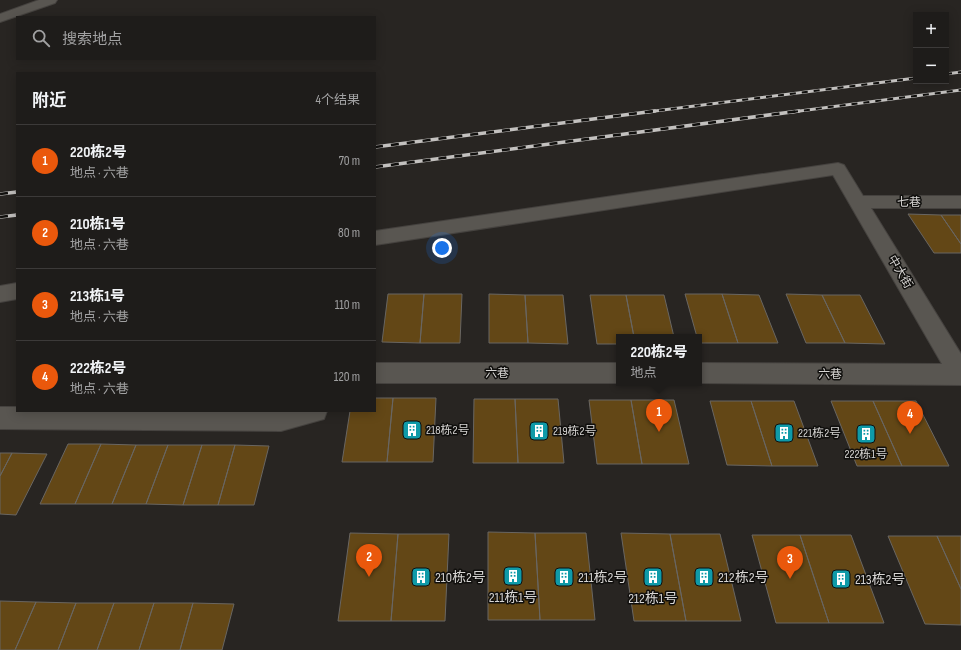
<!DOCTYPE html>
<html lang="zh">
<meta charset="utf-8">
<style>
body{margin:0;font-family:"Sofia Sans Condensed","Noto Sans SC",sans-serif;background:#262523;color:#f1f3f6}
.controls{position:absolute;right:12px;top:12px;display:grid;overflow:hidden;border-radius:0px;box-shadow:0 2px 10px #0003}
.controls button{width:36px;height:36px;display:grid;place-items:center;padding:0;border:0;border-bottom:1px solid #3c3a39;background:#1e1c1a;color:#f1f3f6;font:20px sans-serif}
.you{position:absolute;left:442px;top:248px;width:14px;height:14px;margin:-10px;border:3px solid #fff;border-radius:50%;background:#1a73e8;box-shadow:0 0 0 6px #1a73e833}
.badge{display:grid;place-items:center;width:26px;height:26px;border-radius:50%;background:#ea580c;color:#fff;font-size:13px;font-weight:700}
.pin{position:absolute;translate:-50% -33px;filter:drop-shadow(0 1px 2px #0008)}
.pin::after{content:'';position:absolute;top:21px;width:14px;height:12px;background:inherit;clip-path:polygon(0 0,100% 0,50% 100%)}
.popup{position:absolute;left:616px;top:334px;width:86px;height:52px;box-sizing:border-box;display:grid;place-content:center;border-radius:0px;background:#1e1c1a;filter:drop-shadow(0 1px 3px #0005);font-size:13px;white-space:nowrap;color:#a1a1a2}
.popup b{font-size:15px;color:#f1f3f6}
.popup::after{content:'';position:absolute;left:50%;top:100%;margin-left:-8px;border:8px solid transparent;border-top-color:#1e1c1a}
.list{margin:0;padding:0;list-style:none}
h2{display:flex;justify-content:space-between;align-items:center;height:52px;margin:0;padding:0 16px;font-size:17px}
h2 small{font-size:13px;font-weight:400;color:#a1a1a2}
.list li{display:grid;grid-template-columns:26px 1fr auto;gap:12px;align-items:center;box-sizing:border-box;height:72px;padding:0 16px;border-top:1px solid #3c3a39}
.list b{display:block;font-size:15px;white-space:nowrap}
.list p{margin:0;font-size:13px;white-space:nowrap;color:#a1a1a2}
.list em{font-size:13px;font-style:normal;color:#a1a1a2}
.icon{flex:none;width:22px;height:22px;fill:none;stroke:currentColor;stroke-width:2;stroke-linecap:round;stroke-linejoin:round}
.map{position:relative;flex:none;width:961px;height:650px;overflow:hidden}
.search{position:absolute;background:#1e1c1a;box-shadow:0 2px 10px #0003;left:16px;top:16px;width:360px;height:44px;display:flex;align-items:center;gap:10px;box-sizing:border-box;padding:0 14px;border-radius:0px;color:#a1a1a2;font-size:15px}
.panel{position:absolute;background:#1e1c1a;box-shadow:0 2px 10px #0003;left:16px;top:72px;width:360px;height:340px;border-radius:0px}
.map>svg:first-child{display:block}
.building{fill:#634716;stroke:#696662}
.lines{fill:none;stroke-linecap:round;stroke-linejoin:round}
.minor-casing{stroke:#45423f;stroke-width:2}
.minor{fill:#595651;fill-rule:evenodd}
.rail-far1-casing{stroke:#c3c1bf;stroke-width:3}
.rail-casing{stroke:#c3c1bf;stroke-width:3.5}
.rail-far1{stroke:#100f0d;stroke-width:2;stroke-dasharray:6;stroke-linecap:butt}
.rail{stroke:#100f0d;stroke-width:2.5;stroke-dasharray:8;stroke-linecap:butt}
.labels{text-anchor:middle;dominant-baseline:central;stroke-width:3;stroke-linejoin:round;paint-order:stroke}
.street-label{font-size:12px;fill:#d8d6d4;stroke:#100f0d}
.poi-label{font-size:12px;fill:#d8d6d4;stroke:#100f0d;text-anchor:start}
.near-poi-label{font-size:14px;fill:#d8d6d4;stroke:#100f0d;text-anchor:start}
</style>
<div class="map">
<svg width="961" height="650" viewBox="0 0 961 650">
<rect width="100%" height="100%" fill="#282522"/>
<path class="building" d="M908 214 941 215 961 244V253H934Z
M941 215H961V244Z
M388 294H424L420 343 382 342Z
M424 294H462L460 343H420Z
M489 294 525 295 528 343H489Z
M685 294H722L738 343H699V337H697Z
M722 294 759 295 778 343H738Z
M786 294 822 295 845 343H806Z
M525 295H563L568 344 528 343Z
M590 295H626L634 337H619V344H597Z
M626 295H664L674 337H634Z
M822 295H860L885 344 845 343Z
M375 398H393L387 462H342L350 411H375Z
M393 398H436L433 462H387Z
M474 399H515L518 463H473Z
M515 399H558L564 463H518Z
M589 400H631L642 464H597Z
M631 400H674L689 464H642Z
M710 401H751L772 466 727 465Z
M751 401H794L818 466H772Z
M831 401H873L902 466H857Z
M873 401H916L949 466H902Z
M68 444H101L75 504H40Z
M101 444 136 445 112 504H75Z
M136 445H168L146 504H112Z
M168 445H202L183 505 146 504Z
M202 445H235L218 505H183Z
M235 445 269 446 254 505H218Z
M0 453H12L0 476Z
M12 453 47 454 16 515 0 514V476Z
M488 532 535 533 540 620H488Z
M350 533 398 534 391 621H338Z
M535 533H586L595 620H540Z
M621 533 670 534 686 621H634Z
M398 534H449L445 621H391Z
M670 534H720L741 621H686Z
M752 535H800L829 623H776Z
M800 535H851L884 623H829Z
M888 536H937L961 589V625L925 624Z
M937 536H961V589Z
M0 601 36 602 15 650H0Z
M36 602 76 603 58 650H15Z
M76 603H114L97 650H58Z
M114 603H154L139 650H97Z
M154 603H193L180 650H139Z
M193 603 234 604 222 650H180Z"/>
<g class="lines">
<defs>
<path id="minor" d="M39 0H57L55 3 0 22V14Z
M838 163 844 165 863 196H961V208H871L961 354V385L698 383 699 363 942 364 833 175 375 245V231Z
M17 283V299L0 302V286Z
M375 363H619L620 383H375Z
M0 407H17V411H327L324 419 281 431 0 429Z"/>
</defs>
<use href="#minor" class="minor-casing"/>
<use href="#minor" class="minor"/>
<defs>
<path id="rail-far1" d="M946 74 961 72
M647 112 916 78
M792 112 961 90"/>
<path id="rail" d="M375 147 655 111
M375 167 799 111
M0 194 17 192
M0 217 17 215"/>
</defs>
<use href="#rail-far1" class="rail-far1-casing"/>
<use href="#rail" class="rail-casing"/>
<use href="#rail-far1" class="rail-far1"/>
<use href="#rail" class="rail"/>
</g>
<defs>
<symbol id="building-square" viewBox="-11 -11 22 22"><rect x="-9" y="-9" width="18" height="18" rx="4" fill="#0f9aa8" stroke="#100f0d"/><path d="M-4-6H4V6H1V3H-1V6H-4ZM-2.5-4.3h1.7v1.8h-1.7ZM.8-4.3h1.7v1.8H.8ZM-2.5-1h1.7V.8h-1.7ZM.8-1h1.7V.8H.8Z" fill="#fff"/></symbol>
</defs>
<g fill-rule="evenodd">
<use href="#building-square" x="401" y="419" width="22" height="22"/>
<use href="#building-square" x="528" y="420" width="22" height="22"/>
<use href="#building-square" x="773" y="422" width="22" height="22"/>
<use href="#building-square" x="855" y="423" width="22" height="22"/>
<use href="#building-square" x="502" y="565" width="22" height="22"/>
<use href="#building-square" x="410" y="566" width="22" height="22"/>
<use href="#building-square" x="553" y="566" width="22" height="22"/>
<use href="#building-square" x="642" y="566" width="22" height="22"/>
<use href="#building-square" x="693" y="566" width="22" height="22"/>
<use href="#building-square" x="830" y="568" width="22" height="22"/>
</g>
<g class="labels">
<g class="street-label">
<text x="909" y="202">七巷</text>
<text transform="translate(900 272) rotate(59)">中大街</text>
<text x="497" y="373">六巷</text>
<text x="830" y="374">六巷</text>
</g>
<g class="poi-label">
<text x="426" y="430">218栋2号</text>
<text x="553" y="431">219栋2号</text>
<text x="798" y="433">221栋2号</text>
<text x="866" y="454" text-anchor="middle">222栋1号</text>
</g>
<g class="near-poi-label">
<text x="435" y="577">210栋2号</text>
<text x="578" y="577">211栋2号</text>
<text x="718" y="577">212栋2号</text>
<text x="855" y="579">213栋2号</text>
<text x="513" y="597" text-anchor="middle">211栋1号</text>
<text x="653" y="598" text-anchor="middle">212栋1号</text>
</g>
</g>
</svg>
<div class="controls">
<button>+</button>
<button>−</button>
</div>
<div class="you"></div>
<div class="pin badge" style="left:659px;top:432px">1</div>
<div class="popup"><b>220栋2号</b>地点</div>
<div class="pin badge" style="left:369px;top:577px">2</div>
<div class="pin badge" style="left:790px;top:579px">3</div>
<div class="pin badge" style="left:910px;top:434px">4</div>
<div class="search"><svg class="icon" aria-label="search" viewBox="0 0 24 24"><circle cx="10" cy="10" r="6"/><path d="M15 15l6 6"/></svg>搜索地点</div>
<section class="panel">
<h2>附近<small>4个结果</small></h2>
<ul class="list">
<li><span class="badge">1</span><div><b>220栋2号</b><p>地点 · 六巷</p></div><em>70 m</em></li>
<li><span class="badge">2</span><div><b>210栋1号</b><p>地点 · 六巷</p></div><em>80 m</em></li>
<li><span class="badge">3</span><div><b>213栋1号</b><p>地点 · 六巷</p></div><em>110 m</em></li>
<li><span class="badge">4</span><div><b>222栋2号</b><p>地点 · 六巷</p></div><em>120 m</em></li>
</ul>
</section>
</div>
